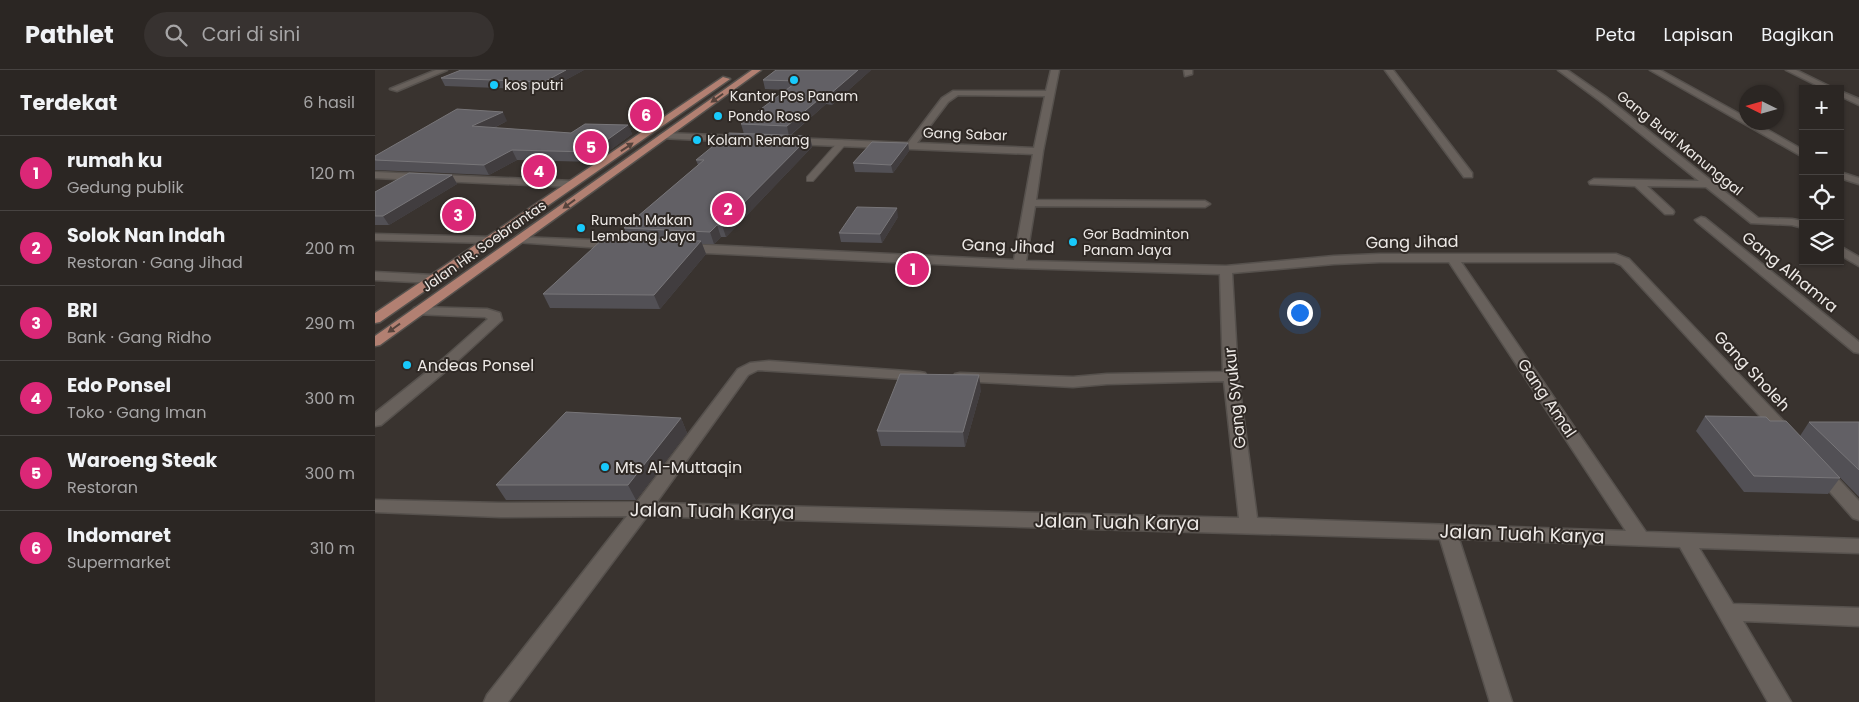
<!DOCTYPE html>
<html lang="id">
<meta charset="utf-8">
<style>
body{margin:0;font-family:Poppins,sans-serif;background:#373230;color:#f1f3f6}
.controls{position:absolute;right:15px;top:15px;display:grid;overflow:hidden;border-radius:0px;box-shadow:0 1px 4px #0004}
.controls button{width:45px;height:45px;display:grid;place-items:center;padding:0;border:0;border-bottom:1px solid #474341;background:#2b2623;color:#f1f3f6;font:25px sans-serif}
.compass{position:absolute;left:1364px;top:15px;width:45px;height:45px;border-radius:50%;background:#2b2623;box-shadow:0 1px 4px #0004;rotate:275deg}
.you{position:absolute;left:924px;top:242px;width:18px;height:18px;margin:-12px;border:4px solid #fff;border-radius:50%;background:#1a73e8;box-shadow:0 0 0 8px #1a73e833}
.badge{display:grid;place-items:center;width:32px;height:32px;border-radius:50%;background:#db2777;color:#fff;font-size:16px;font-weight:700}
.pin{position:absolute;translate:-50% -50%;border:2px solid #fff;box-shadow:0 1px 5px #0006}
.list{margin:0;padding:0;list-style:none}
h2{display:flex;justify-content:space-between;align-items:center;height:65px;margin:0;padding:0 20px;font-size:21px}
h2 small{font-size:16px;font-weight:400;color:#a6a5a6}
.list li{display:grid;grid-template-columns:32px 1fr auto;gap:15px;align-items:center;box-sizing:border-box;height:75px;padding:0 20px;border-top:1px solid #474341}
.list b{display:block;font-size:19px;white-space:nowrap}
.list p{margin:0;font-size:16px;white-space:nowrap;color:#a6a5a6}
.list em{font-size:16px;font-style:normal;color:#a6a5a6}
.icon{flex:none;width:28px;height:28px;fill:none;stroke:currentColor;stroke-width:2;stroke-linecap:round;stroke-linejoin:round}
.map{position:relative;flex:none;width:1484px;height:632px;overflow:hidden}
header{display:flex;align-items:center;gap:30px;box-sizing:border-box;height:70px;padding:0 25px;background:#2b2623;border-bottom:1px solid #474341}
header strong{font-size:24px}
nav{display:flex;gap:28px;margin-inline-start:auto;font-size:18px}
.search{width:350px;height:45px;background:#373230;display:flex;align-items:center;gap:12px;box-sizing:border-box;padding:0 18px;border-radius:28px;color:#a6a5a6;font-size:19px}
main{display:flex}
aside{flex:1;background:#2b2623}
.map>svg:first-child{display:block}
.lines{fill:none;stroke-linecap:round;stroke-linejoin:round}
.lane-casing{stroke:#56514d;stroke-width:2}
.street-casing{stroke:#56514d;stroke-width:3}
.primary-casing{stroke:#56514d;stroke-width:3}
.lane{fill:#68615c;fill-rule:evenodd}
.street{fill:#68615c;fill-rule:evenodd}
.primary{fill:#b28072;fill-rule:evenodd}
.wall{fill:#525055}
.shaded-wall{fill:#413d3f}
.building{fill:#626065;stroke:#787679}
.oneway{fill:#56433c}
.poi-dot{fill:#18cafc;stroke:#2f2925;stroke-width:2}
.labels{text-anchor:middle;dominant-baseline:central;stroke-width:4;stroke-linejoin:round;paint-order:stroke}
.far-poi-label{font-size:14px;fill:#ede9e6;stroke:#2f2925;text-anchor:start}
.far-street-label{font-size:14px;fill:#ede9e6;stroke:#2f2925}
.street-label{font-size:16px;fill:#ede9e6;stroke:#2f2925}
.poi-label{font-size:16px;fill:#ede9e6;stroke:#2f2925;text-anchor:start}
.near-street-label{font-size:19px;fill:#ede9e6;stroke:#2f2925}
</style>
<header>
<strong>Pathlet</strong>
<div class="search"><svg class="icon" aria-label="search" viewBox="0 0 24 24"><circle cx="10" cy="10" r="6"/><path d="M15 15l6 6"/></svg>Cari di sini</div>
<nav><a>Peta</a><a>Lapisan</a><a>Bagikan</a></nav>
</header>
<main>
<aside>
<h2>Terdekat<small>6 hasil</small></h2>
<ul class="list">
<li><span class="badge">1</span><div><b>rumah ku</b><p>Gedung publik</p></div><em>120 m</em></li>
<li><span class="badge">2</span><div><b>Solok Nan Indah</b><p>Restoran · Gang Jihad</p></div><em>200 m</em></li>
<li><span class="badge">3</span><div><b>BRI</b><p>Bank · Gang Ridho</p></div><em>290 m</em></li>
<li><span class="badge">4</span><div><b>Edo Ponsel</b><p>Toko · Gang Iman</p></div><em>300 m</em></li>
<li><span class="badge">5</span><div><b>Waroeng Steak</b><p>Restoran</p></div><em>300 m</em></li>
<li><span class="badge">6</span><div><b>Indomaret</b><p>Supermarket</p></div><em>310 m</em></li>
</ul>
</aside>
<div class="map">
<svg width="1484" height="632" viewBox="0 0 1484 632">
<rect width="100%" height="100%" fill="#39332f"/>
<g class="lines">
<defs>
<path id="lane" d="M467 70 471 73 470 75 438 111H432V107L464 71Z"/>
<path id="street" d="M61 0H72L22 21 15 19Z
M676 0H684L668 81 661 130 830 131 835 134 830 137 660 136 651 191 851 196 959 186 1005 184H1241L1254 189 1418 361 1420 365 1418 369 1412 370 1406 369 1246 195 1239 192H1086L1271 462 1484 469V483L1324 478 1358 534 1484 538V556L1368 551 1416 632H1393L1305 477 1084 469 1137 632H1115L1065 469 272 446 133 632H109L112 625 252 446 125 447 0 442V430L125 433 262 432 363 299 375 293 394 291 545 302 550 303 552 306 550 309 545 310 383 300 373 305 281 433 864 448 849 311 732 314 698 317 585 311 580 310 578 307 580 304 585 303 698 307 732 304 848 302 845 204 644 198 310 182 304 178 310 174 639 190 658 84 417 74 412 71 417 68 533 73 567 28 578 21H671ZM583 25 670 26 659 78 542 73 573 32ZM1005 192H1074L1251 461 882 448 863 306 857 203 959 194Z
M809 0H817V4L810 6Z
M1010 0H1018L1097 103V107H1089Z
M1183 0H1192L1231 27 1383 148 1417 149 1428 151V158L1417 155 1376 153 1331 117 1272 116 1298 140 1299 142 1298 144H1290L1260 116 1215 114 1214 112 1219 109 1324 111 1225 31Z
M1275 0H1285L1372 48V52H1379L1428 80V87Z
M1411 0H1421L1460 19H1449Z
M1465 21 1484 29V35L1465 26Z
M288 63 367 66 372 69 367 72 285 68 283 66Z
M0 102 198 111 203 114 198 117 0 108Z
M1465 102 1484 108V114L1465 108Z
M1326 147 1330 148 1484 272V283L1479 282 1322 152 1320 150Z
M0 164 115 167 121 170 115 173 0 170Z
M144 167 242 171 248 175 242 179 140 172 138 170Z
M1465 176 1484 187V196L1465 185Z
M0 202 58 205 64 209 58 213 0 210Z
M44 237 112 239 125 243 127 250 78 295 6 355 0 356V343L68 289 113 249 110 247 39 244 37 241 39 238Z
M1447 396 1453 398 1484 431V450L1478 448 1441 406 1439 402 1441 398Z"/>
<path id="primary" d="M377 0H386L5 275 0 276V266Z
M348 7 355 9 5 252 0 253V243Z"/>
</defs>
<use href="#lane" class="lane-casing"/>
<use href="#street" class="street-casing"/>
<use href="#primary" class="primary-casing"/>
<use href="#lane" class="lane"/>
<use href="#street" class="street"/>
<use href="#primary" class="primary"/>
</g>
<path class="wall" d="M209 0 172 20 70 16 66 8Z
M401 0H496L457 35 451 34 415 66H435L437 77 351 167H346L339 174H327L331 184 285 239 175 238 168 224 253 168 249 158 323 95 321 90 369 64 366 54 411 20 390 19 388 10Z
M132 51 119 58 196 63 253 55 257 64 219 92 142 90 114 105 0 100V86Z
M533 73 534 81 518 103 480 102 478 93Z
M77 105 82 114 14 155H0V122Z
M523 147 507 173 466 172 464 163Z
M606 320 590 377 506 376 502 361Z
M1330 346 1395 351 1425 366 1434 352H1484V427L1440 382 1465 408 1453 424 1369 422 1321 361Z
M306 348 312 363 261 430H131L121 415Z"/>
<path class="shaded-wall" d="M191 0H209L172 20 169 12Z
M483 0H496L457 35 454 25Z
M449 25 451 34 414 66 412 56Z
M128 42 132 51 102 66 97 56Z
M253 55 257 64 219 92 215 82Z
M435 66 437 77 351 167 347 155Z
M533 73 534 81 518 103 516 95Z
M137 80 142 90 114 105 109 95Z
M77 105 82 114 14 155 8 146Z
M522 138 523 147 507 173 505 164Z
M342 155 346 167 339 174 335 162Z
M326 171 331 184 285 239 279 225Z
M604 305 606 320 590 377 588 362Z
M306 348 312 363 261 430 253 415Z"/>
<path class="building" d="M86 0H191L169 12 66 8Z
M401 0H483L454 25H449L412 56 366 54 423 11 388 10Z
M82 39 128 42 97 56 196 63 210 54 253 55 215 82 137 80 109 95 0 90V86Z
M354 63 435 66 347 155H342L335 162 249 158 329 90H321Z
M497 72 533 73 516 95 478 93Z
M34 103 77 105 8 146H0V122Z
M482 137 522 138 505 164 464 163Z
M230 167 326 171 279 225 168 224Z
M525 304 604 305 588 362 502 361Z
M191 342 306 348 253 415H121Z
M1330 346 1391 347 1395 351H1411L1465 408 1379 406Z
M1434 352H1484V400Z"/>
<defs><path id="oneway-solid" d="M-6-.8H1V-3.2L6.5 0L1 3.2V.8H-6Z" transform="scale(1.25)"/></defs>
<g class="oneway">
<use href="#oneway-solid" transform="translate(342 28) rotate(145)"/>
<use href="#oneway-solid" transform="translate(252 77) rotate(-34)"/>
<use href="#oneway-solid" transform="translate(194 134) rotate(144)"/>
<use href="#oneway-solid" transform="translate(19 258) rotate(144)"/>
</g>
<g class="poi-dot">
<circle cx="419" cy="10" r="5"/>
<circle cx="119" cy="15" r="5"/>
<circle cx="343" cy="46" r="5"/>
<circle cx="322" cy="70" r="5"/>
<circle cx="206" cy="158" r="5"/>
<circle cx="698" cy="172" r="5"/>
<circle cx="32" cy="295" r="5"/>
<circle cx="230" cy="397" r="5"/>
</g>
<g class="labels">
<g class="far-poi-label">
<text x="129" y="15">kos putri</text>
<text x="419" y="26" text-anchor="middle">Kantor Pos Panam</text>
<text x="353" y="46">Pondo Roso</text>
<text x="332" y="70">Kolam Renang</text>
<text x="216" y="150">Rumah Makan<tspan x="216" dy="16">Lembang Jaya</tspan></text>
<text x="708" y="164">Gor Badminton<tspan x="708" dy="16">Panam Jaya</tspan></text>
</g>
<g class="far-street-label">
<text transform="translate(590 64) rotate(2)">Gang Sabar</text>
<text transform="translate(1305 73) rotate(39)">Gang Budi Manunggal</text>
<text transform="translate(109 176) rotate(-35)">Jalan HR. Soebrantas</text>
</g>
<g class="street-label">
<text transform="translate(1037 172) rotate(-1)">Gang Jihad</text>
<text transform="translate(633 176) rotate(2)">Gang Jihad</text>
<text transform="translate(1415 202) rotate(39)">Gang Alhamra</text>
<text transform="translate(1377 301) rotate(47)">Gang Sholeh</text>
<text transform="translate(860 328) rotate(-96)">Gang Syukur</text>
<text transform="translate(1172 328) rotate(56)">Gang Amal</text>
</g>
<g class="poi-label">
<text x="42" y="295">Andeas Ponsel</text>
<text x="240" y="397">Mts Al-Muttaqin</text>
</g>
<g class="near-street-label">
<text transform="translate(337 441) rotate(1)">Jalan Tuah Karya</text>
<text transform="translate(742 452) rotate(1)">Jalan Tuah Karya</text>
<text transform="translate(1147 464) rotate(2)">Jalan Tuah Karya</text>
</g>
</g>
</svg>
<div class="controls">
<button>+</button>
<button>−</button>
<button><svg class="icon" aria-label="locate" viewBox="0 0 24 24"><circle cx="12" cy="12" r="6"/><path d="M12 2v4M12 18v4M2 12h4M18 12h4"/></svg></button>
<button><svg class="icon" aria-label="layers" viewBox="0 0 24 24"><path d="M12 4l9 5-9 5-9-5zM3 14l9 5 9-5"/></svg></button>
</div>
<svg class="compass" viewBox="-18 -18 36 36"><path d="M0-13l5 13h-10z" fill="#e53935"/><path d="M0 13l5-13h-10z" fill="#a6a5a6"/></svg>
<div class="you"></div>
<div class="pin badge" style="left:538px;top:199px">1</div>
<div class="pin badge" style="left:353px;top:139px">2</div>
<div class="pin badge" style="left:83px;top:145px">3</div>
<div class="pin badge" style="left:164px;top:101px">4</div>
<div class="pin badge" style="left:216px;top:77px">5</div>
<div class="pin badge" style="left:271px;top:45px">6</div>
</div>
</main>
